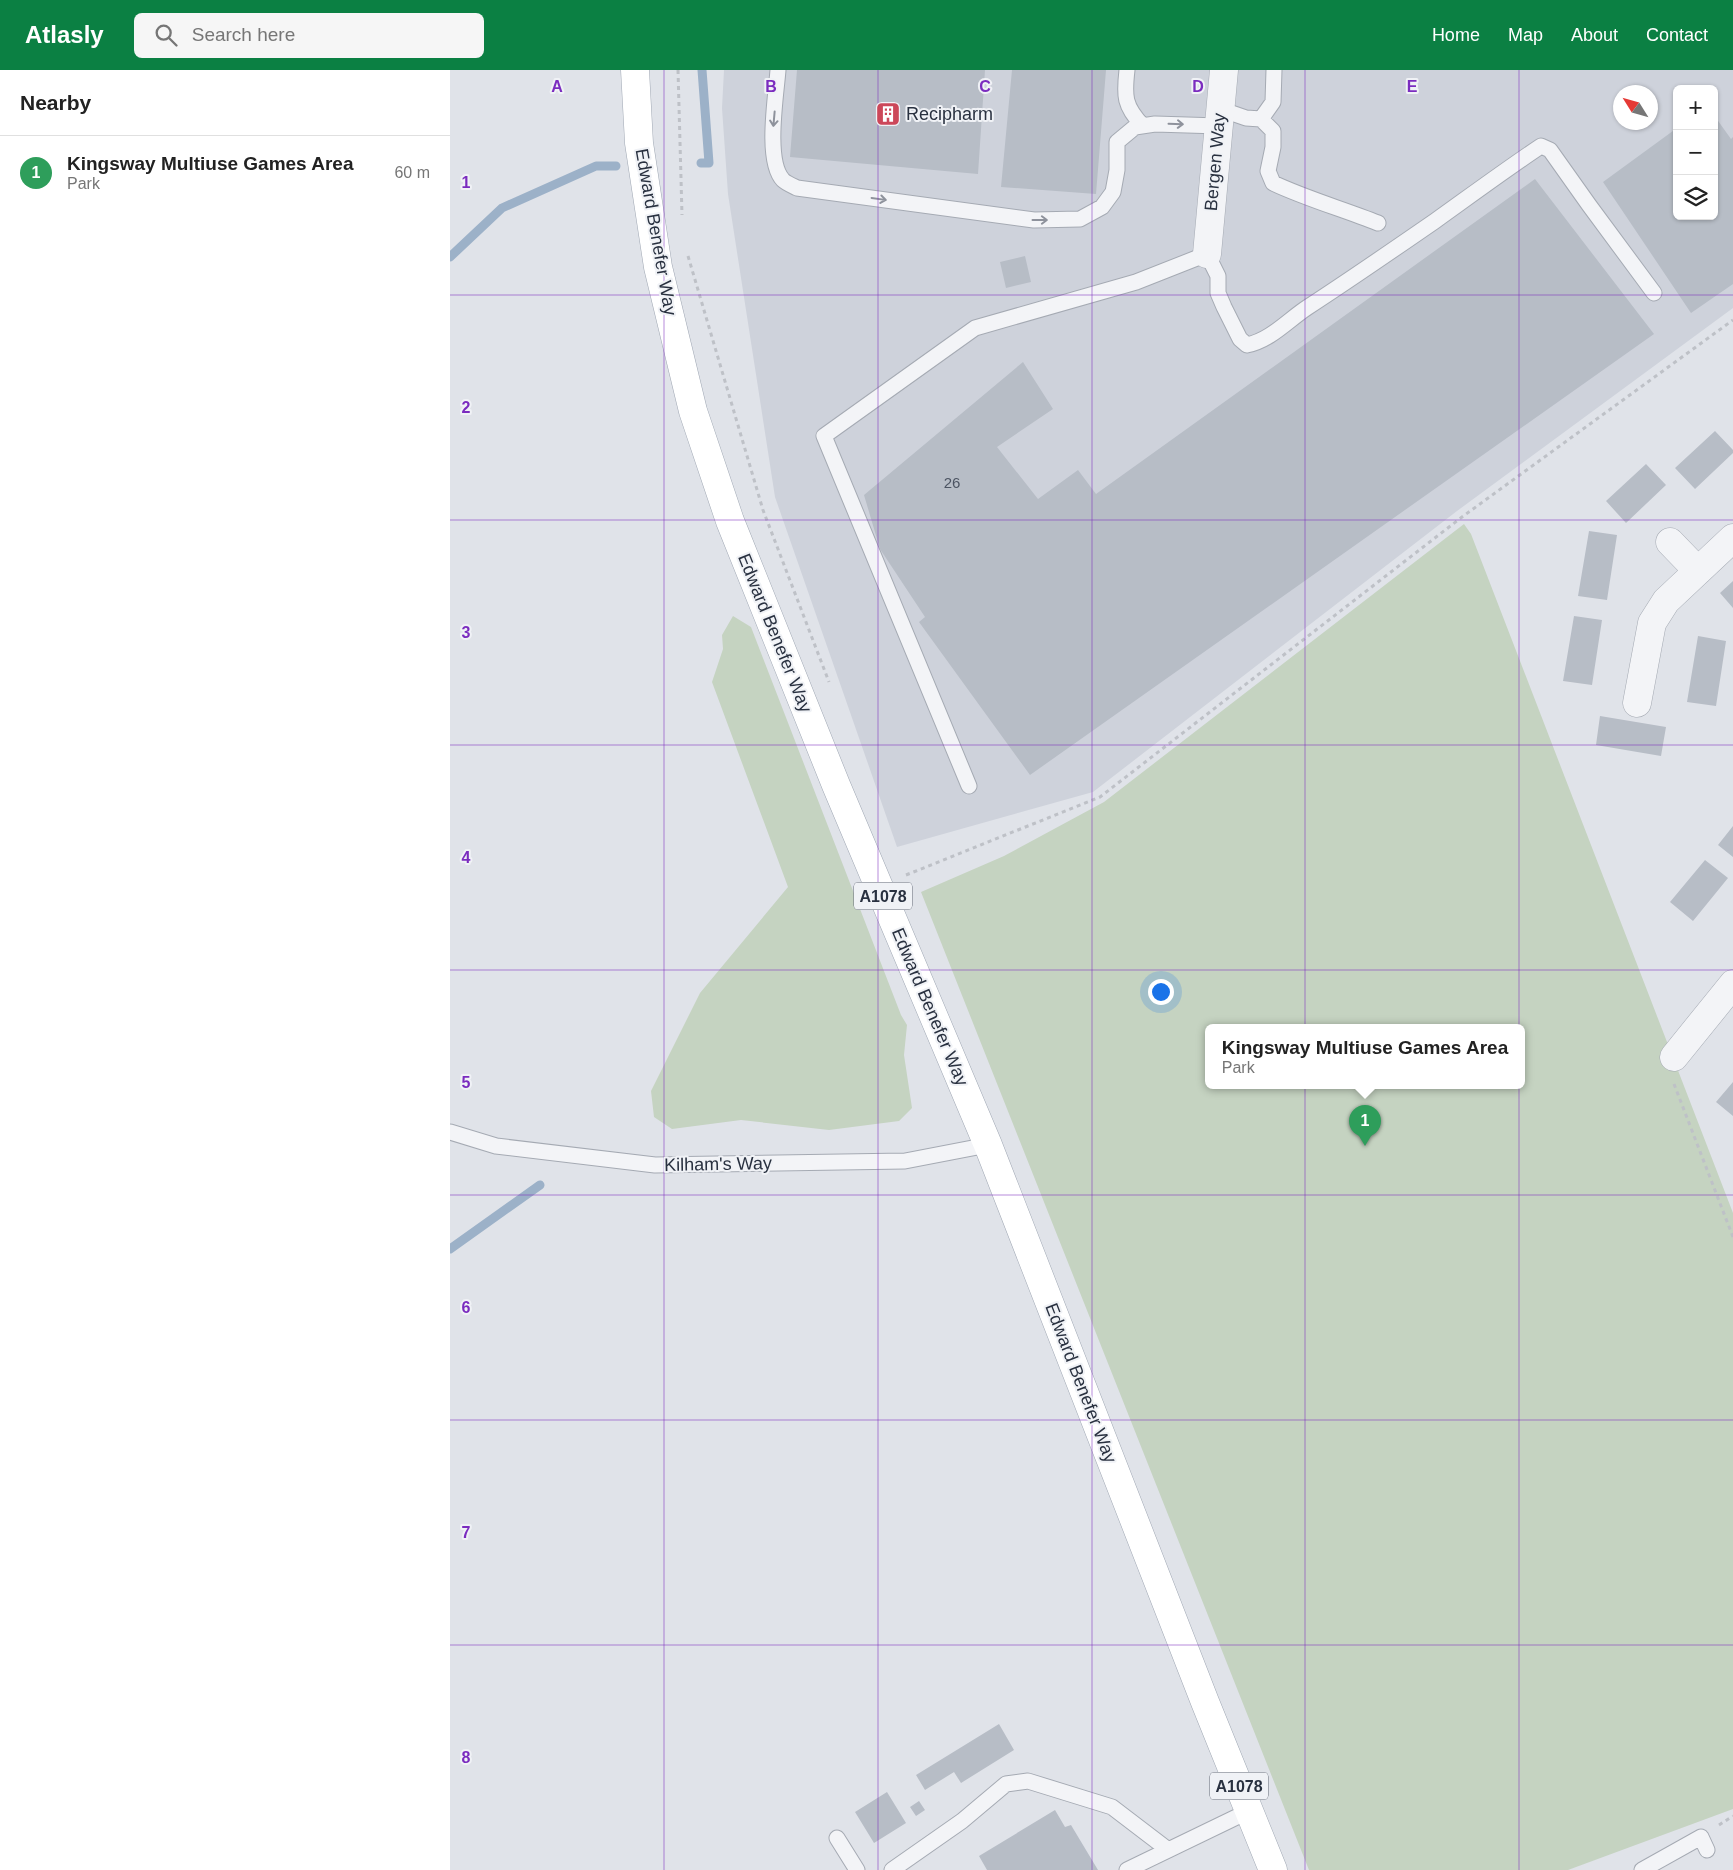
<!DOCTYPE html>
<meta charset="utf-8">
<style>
body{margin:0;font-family:Arial,sans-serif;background:#f6f6f6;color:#222}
.controls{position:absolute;right:15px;top:15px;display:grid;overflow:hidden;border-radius:8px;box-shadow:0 1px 4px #0004}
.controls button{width:45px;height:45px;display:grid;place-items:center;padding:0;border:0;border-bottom:1px solid #e0e0e0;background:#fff;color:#222;font:25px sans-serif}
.compass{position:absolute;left:1163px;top:15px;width:45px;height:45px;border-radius:50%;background:#fff;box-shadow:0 1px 4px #0004;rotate:307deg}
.you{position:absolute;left:710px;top:921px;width:18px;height:18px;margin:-12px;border:4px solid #fff;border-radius:50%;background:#1a73e8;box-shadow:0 0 0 8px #1a73e833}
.badge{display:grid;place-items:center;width:32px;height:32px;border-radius:50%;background:#0b8043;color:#fff;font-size:16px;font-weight:700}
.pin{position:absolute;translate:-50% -41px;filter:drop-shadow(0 1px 2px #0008)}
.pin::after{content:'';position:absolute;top:26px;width:18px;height:15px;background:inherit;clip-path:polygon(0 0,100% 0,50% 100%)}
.popup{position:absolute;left:755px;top:954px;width:320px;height:65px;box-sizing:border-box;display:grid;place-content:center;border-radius:8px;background:#fff;filter:drop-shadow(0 1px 4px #0005);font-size:16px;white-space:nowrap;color:#767676}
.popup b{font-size:19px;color:#222}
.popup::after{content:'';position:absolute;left:50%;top:100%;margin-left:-10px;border:10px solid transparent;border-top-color:#fff}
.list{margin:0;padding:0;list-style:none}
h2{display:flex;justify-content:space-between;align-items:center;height:65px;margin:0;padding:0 20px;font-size:21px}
h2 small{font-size:16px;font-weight:400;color:#767676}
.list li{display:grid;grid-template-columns:32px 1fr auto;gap:15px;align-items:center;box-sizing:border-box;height:75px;padding:0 20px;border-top:1px solid #e0e0e0}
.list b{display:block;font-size:19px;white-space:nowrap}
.list p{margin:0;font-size:16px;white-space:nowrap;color:#767676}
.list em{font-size:16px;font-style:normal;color:#767676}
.icon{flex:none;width:28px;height:28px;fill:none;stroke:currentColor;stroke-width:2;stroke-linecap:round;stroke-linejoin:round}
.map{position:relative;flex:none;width:1283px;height:1800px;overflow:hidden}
header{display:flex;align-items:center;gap:30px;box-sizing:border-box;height:70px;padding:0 25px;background:#0b8043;color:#fff}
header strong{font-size:24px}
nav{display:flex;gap:28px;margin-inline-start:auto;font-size:18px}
.search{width:350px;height:45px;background:#f6f6f6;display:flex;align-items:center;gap:12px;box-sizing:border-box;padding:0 18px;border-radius:8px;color:#767676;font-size:19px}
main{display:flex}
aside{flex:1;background:#fff}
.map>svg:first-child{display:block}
.built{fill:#ced2db;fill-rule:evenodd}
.green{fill:#c5d3c1;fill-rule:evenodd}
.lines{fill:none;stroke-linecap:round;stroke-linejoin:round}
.stream{stroke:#9cb1c8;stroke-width:9}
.building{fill:#b7bdc6}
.service-casing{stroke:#a5aab3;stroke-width:17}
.minor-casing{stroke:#a5aab3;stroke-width:29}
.primary-casing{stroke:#a0a8b4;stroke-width:29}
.path{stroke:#bec1c7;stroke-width:3;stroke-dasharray:4 4;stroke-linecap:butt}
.service{stroke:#f3f4f7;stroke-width:15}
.minor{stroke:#f3f4f7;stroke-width:28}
.primary{stroke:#fff;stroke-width:28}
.oneway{stroke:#8e929c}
.grid{fill:none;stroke:#7b2cbf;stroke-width:1;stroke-opacity:0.55}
.labels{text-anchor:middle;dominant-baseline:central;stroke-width:4;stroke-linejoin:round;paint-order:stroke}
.number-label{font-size:15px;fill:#4c5462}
.shield{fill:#f0f2f6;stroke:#656b77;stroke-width:1}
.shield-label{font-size:16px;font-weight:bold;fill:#293140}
.poi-label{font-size:18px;fill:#293140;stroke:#f0f2f6;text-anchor:start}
.street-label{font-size:18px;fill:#293140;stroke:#f0f2f6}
.grid-label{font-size:16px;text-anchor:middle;font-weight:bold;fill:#7b2cbf;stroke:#f0f2f6;stroke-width:4;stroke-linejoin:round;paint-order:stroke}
</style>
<header>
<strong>Atlasly</strong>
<div class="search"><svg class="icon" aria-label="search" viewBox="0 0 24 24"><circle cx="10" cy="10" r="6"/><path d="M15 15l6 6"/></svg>Search here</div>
<nav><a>Home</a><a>Map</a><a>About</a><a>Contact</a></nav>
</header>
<main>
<aside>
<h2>Nearby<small></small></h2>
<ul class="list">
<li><span class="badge" style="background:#2e9e5b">1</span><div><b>Kingsway Multiuse Games Area</b><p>Park</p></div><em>60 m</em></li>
</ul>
</aside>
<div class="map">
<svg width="1283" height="1800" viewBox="0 0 1283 1800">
<rect width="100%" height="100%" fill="#e0e3e9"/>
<path class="built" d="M274 0H1283V238L1007 441 643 722 447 777 325 427 278 124 272 38ZM1227 19H1264V146H1227ZM1170 22H1200V52H1170Z"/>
<path class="green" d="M1014 454 1021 464 1283 1143V1739L1118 1800H859L471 822 554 786 654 732ZM759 957H1071V1015H759Z
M283 546 301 557 451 945 457 955 454 985 462 1038 449 1051 379 1060 291 1050 222 1059 204 1047 201 1021 250 923 338 817 262 612 273 579 272 565Z"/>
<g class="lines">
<path class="stream" d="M251 93H259L252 0
M0 187 52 138 146 96H166
M0 1179 90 1115"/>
</g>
<path class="building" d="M347 0H535L528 104 340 87Z
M562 0H656L646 124 551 117Z
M1266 48 1281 69 1283 67V214L1241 243 1153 112 1227 58V146H1264V49Z
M1085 109 1204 264 580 705 469 552 475 547 430 479 414 425 573 292 603 339 547 377 588 429 628 400 646 424Z
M575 186 581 212 556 218 550 192Z
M1265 361 1283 380V383L1245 419 1225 398Z
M1196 394 1216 415 1176 453 1156 431Z
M1139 461 1167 465 1157 530 1128 526Z
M1283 511V538L1270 523Z
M1124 546 1152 550 1142 615 1113 611Z
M1248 566 1276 571 1266 636 1237 632Z
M1150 646 1216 657 1211 686 1146 675Z
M1283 756V787L1268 775Z
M1255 790 1278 808 1243 851 1220 832Z
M1283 1012V1046L1266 1032Z
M549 1654 564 1680 511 1713 504 1702 475 1720 466 1705Z
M437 1722 456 1753 424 1773 405 1742Z
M469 1731 475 1740 466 1746 460 1737Z
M605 1740 615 1757 621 1755 648 1800H537L529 1786Z"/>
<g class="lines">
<defs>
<path id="service" d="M328 0C326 26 315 91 333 110 336 113 343 116 347 118L584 150 630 149 652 137 663 122 667 100V72L685 57 705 54 769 56
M677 0C674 26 674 36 693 56
M770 39 796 48 811 49 823 61V77L818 101 823 113C857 129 893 139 928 153
M811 49 823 32 824 0
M519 716 374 366 525 258 686 212 757 184 768 206V223L774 237 790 269 797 275C821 270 838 250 858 237 901 209 943 180 985 151 1020 126 1055 100 1091 76L1100 80 1139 135 1204 223
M0 1062 46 1076 205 1095 455 1091 538 1075
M387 1768 407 1800
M442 1800 512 1751 556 1714 578 1711 662 1737 717 1779
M677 1800 799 1741
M1192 1800 1251 1767 1257 1780"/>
<path id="minor" d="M757 184 774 0
M1220 472 1248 501
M1187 633 1202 553 1216 531 1283 468
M1224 987 1283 914"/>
<path id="primary" d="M185 0 189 73 208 197 243 341 280 451 386 715 538 1075 755 1632 823 1800"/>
</defs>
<use href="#service" class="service-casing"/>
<use href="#minor" class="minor-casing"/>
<use href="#primary" class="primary-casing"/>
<path class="path" d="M228 0 232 145
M238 186 313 440 379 612
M456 805 650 727 1012 447 1283 250
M1224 1014 1283 1167
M1269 1755 1283 1746"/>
<use href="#service" class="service"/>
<use href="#minor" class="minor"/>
<use href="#primary" class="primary"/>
</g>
<defs><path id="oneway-shaft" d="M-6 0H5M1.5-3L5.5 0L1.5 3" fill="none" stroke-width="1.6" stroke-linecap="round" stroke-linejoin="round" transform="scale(1.25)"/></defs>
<g class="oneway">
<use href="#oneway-shaft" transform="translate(324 49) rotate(95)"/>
<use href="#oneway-shaft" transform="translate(726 54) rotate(2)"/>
<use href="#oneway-shaft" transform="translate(429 129) rotate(8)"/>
<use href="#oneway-shaft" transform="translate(590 150)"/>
</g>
<path class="grid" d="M214 0V1800M428 0V1800M642 0V1800M855 0V1800M1069 0V1800M0 225H1283M0 450H1283M0 675H1283M0 900H1283M0 1125H1283M0 1350H1283M0 1575H1283"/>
<defs>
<symbol id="building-square" viewBox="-11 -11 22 22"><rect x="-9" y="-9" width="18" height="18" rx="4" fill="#cc4759" stroke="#f0f2f6"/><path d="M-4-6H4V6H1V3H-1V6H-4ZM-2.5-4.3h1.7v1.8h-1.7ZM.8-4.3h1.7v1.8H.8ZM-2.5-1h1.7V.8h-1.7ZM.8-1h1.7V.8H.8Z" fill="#fff"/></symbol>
</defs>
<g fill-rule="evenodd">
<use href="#building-square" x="424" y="30" width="28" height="28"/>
</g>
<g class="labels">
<g class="number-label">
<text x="502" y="412">26</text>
</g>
<g class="shield">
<rect x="404" y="812.5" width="58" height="27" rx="4"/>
<rect x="760" y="1702.5" width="58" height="27" rx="4"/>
</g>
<g class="shield-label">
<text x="433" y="826">A1078</text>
<text x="789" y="1716">A1078</text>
</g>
<g class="poi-label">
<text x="456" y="44">Recipharm</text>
</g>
<g class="street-label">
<text transform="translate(765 92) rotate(-85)">Bergen Way</text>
<text transform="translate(206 162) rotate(80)">Edward Benefer Way</text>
<text transform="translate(325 563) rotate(68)">Edward Benefer Way</text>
<text transform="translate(480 937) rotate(67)">Edward Benefer Way</text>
<text transform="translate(268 1094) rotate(-1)">Kilham's Way</text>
<text transform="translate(631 1313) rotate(69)">Edward Benefer Way</text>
</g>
</g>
<g class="grid-label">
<text x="107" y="22">A</text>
<text x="321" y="22">B</text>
<text x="535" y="22">C</text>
<text x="748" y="22">D</text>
<text x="962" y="22">E</text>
<text x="16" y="118">1</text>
<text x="16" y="343">2</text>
<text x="16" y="568">3</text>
<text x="16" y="793">4</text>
<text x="16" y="1018">5</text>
<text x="16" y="1243">6</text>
<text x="16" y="1468">7</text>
<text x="16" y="1693">8</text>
</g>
</svg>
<div class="controls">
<button>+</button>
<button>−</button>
<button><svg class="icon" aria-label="layers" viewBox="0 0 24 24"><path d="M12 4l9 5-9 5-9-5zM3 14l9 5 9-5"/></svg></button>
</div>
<svg class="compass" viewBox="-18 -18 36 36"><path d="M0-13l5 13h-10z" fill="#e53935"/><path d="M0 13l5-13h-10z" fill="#767676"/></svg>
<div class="you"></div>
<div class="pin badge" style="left:915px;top:1076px;background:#2e9e5b">1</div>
<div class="popup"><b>Kingsway Multiuse Games Area</b>Park</div>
</div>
</main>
